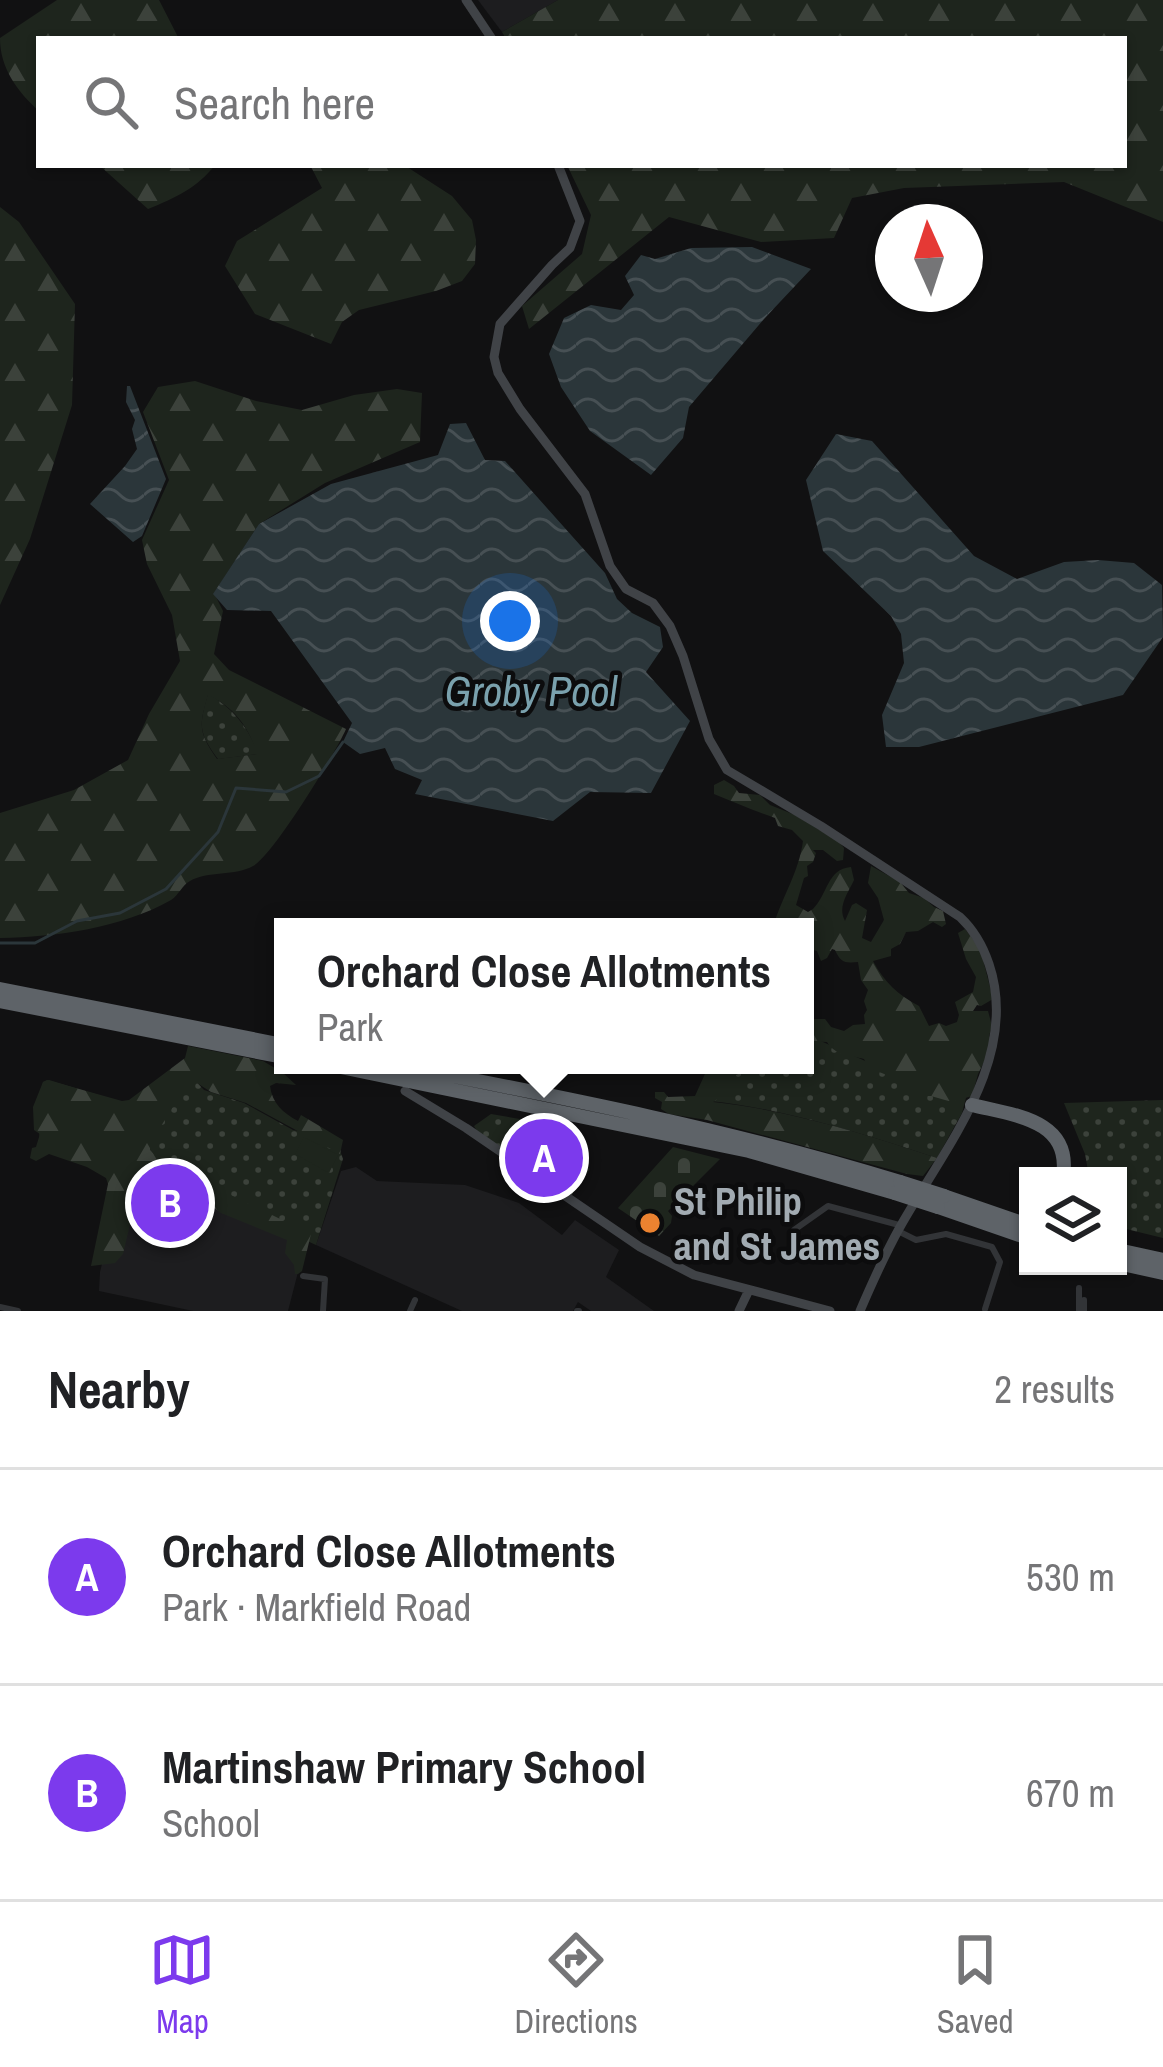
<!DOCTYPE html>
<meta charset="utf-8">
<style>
body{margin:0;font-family:"Archivo Narrow",sans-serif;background:#f6f6f6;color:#202124}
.controls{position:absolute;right:36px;bottom:36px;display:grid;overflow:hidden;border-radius:0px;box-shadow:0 3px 9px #0004}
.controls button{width:108px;height:108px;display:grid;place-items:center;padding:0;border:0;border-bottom:3px solid #e0e0e0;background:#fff;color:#202124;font:60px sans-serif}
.compass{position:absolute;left:875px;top:204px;width:108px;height:108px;border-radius:50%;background:#fff;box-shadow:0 3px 9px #0004;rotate:357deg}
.you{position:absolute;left:510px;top:621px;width:42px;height:42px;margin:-30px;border:9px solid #fff;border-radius:50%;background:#1a73e8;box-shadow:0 0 0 18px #1a73e833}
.badge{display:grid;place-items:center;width:78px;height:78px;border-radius:50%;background:#7c3aed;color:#fff;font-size:39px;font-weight:700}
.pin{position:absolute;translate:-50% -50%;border:6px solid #fff;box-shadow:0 3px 12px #0006}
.popup{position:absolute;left:274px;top:918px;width:540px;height:156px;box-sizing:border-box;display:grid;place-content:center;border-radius:0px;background:#fff;filter:drop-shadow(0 3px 9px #0005);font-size:39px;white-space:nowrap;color:#757577}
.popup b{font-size:45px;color:#202124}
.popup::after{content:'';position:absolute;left:50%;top:100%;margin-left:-24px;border:24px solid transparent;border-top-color:#fff}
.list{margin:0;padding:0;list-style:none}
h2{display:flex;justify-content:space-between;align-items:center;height:156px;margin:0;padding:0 48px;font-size:51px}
h2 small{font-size:39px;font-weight:400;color:#757577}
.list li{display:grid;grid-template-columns:78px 1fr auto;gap:36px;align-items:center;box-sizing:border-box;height:216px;padding:0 48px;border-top:3px solid #e0e0e0}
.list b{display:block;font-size:45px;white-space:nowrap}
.list p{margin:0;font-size:39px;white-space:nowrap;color:#757577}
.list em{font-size:39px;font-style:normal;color:#757577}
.icon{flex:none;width:66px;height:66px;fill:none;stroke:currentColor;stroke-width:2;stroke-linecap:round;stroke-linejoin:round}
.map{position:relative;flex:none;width:1163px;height:1311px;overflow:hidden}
.search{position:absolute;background:#fff;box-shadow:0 3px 9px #0004;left:36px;right:36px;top:36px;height:132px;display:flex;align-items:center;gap:30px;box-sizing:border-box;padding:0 42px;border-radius:0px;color:#757577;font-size:45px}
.sheet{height:588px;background:#fff}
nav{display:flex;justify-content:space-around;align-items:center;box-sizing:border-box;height:168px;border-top:3px solid #e0e0e0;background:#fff;font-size:33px;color:#757577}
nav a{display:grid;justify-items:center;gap:6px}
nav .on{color:#7c3aed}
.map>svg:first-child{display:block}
.built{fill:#1d1d1f}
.green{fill:url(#green-dots)}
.forest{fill:url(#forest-firs);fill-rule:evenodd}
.cemetery{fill:url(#cemetery-stones)}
.pitch{fill:#1e251d}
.water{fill:url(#water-waves)}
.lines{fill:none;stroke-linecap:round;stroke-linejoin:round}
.stream{stroke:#2b363a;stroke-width:3}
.street{stroke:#323437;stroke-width:6}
.secondary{stroke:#404347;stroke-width:9}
.highway{stroke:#5e6368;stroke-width:14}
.highway-bridge{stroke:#5e6368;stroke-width:14}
.poi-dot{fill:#eb8230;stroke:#0c0c0d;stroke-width:4.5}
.labels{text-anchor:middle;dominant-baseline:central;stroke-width:9;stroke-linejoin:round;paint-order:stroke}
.poi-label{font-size:39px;font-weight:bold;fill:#a2abb2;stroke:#0c0c0d;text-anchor:start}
.water-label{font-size:42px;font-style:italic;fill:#7aa1ad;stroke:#0c0c0d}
</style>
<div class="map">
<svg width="1163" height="1311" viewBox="0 0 1163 1311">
<defs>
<pattern id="green-dots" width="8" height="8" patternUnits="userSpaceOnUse" patternTransform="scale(3)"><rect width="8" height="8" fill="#1e251d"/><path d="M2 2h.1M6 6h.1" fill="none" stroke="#3c423b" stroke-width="1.8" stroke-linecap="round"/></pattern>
<pattern id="forest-firs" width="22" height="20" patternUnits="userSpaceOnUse" patternTransform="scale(3)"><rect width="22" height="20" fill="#1e251d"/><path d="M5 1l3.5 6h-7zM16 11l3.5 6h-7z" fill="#3c423b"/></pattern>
<pattern id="cemetery-stones" width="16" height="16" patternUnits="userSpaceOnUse" patternTransform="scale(3)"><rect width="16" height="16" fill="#1e251d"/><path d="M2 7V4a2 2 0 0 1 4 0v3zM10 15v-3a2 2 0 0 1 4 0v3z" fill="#3c423b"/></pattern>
<pattern id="water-waves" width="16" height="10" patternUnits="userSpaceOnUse" patternTransform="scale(3)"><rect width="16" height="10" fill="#2b363a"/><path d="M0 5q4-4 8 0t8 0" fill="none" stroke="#475054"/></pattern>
</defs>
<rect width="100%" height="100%" fill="#111112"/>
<path class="built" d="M478 0H558L502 32Z
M127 1160 306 1241 288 1311H193L99 1291 100 1272Z
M356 1167 377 1181 465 1185 519 1203 562 1235 575 1220 619 1250 606 1277 654 1311H591L578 1302 573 1311H462L316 1245 341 1171Z"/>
<path class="green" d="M208 694C233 708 249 728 258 754L218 759C198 732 199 726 208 694Z
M805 1034 903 1078 967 1094 962 1113 937 1158C864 1134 787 1109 710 1101L734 1065H805Z
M188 1073 204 1090 244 1103 293 1130 320 1135 339 1147 343 1159 316 1245 140 1164 40 1141 37 1113 43 1082 49 1080 128 1104Z
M1163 1100V1238L1118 1227V1176H1089L1085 1154 1064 1103Z
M491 1114 566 1127 556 1147 590 1169 571 1196 477 1131 474 1126Z"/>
<path class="forest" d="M57 0H159L179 39H39V111C17 91 0 68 0 38Z
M558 0H1163V222L1064 182 904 188 852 198 834 238 761 242 669 217 529 329 522 306 582 254 591 215 567 165H1124V39H506L502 32Z
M99 165H215C197 188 175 198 148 209Z
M310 165H404L452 196 472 220 476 240 475 264 462 281 436 291 359 310 342 322 331 344 255 314 225 266 237 241 322 188Z
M0 207 19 222 75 304 72 405 30 539 0 605Z
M195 381 256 401 302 410 354 395 397 389 422 393 420 442 325 483 259 524 214 593 223 611 214 654 229 670 346 729C335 754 274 854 253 866 236 876 206 871 190 881 182 885 179 895 171 900 122 928 55 937 0 938V813L74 790 128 760 149 714 180 661 172 615 147 564 142 540 169 480 143 412 158 387ZM208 695C234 707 249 727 257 754L217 759C198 732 199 726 208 695Z
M724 780 734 786 739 793 760 795 770 805 795 815 839 842 844 848 843 860 837 861 823 850H813L816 853 813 862 807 866 808 876 804 878 796 905 808 912 813 909C828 894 827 869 851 867L854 880C848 893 837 907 845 921L852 905 856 903 867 910 862 938 871 942 884 920 878 898 868 883 871 866 900 882 909 893 924 898 934 907 943 911 946 924 942 927 933 922 918 931 906 932 900 944 891 949V956L873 961C884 982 898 995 919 1006L929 1026 939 1023 946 1026 957 1022 959 1015 955 1002 973 992 976 977 966 959 958 933 965 929 980 948 993 999 981 1006 977 1005 973 1011H988L992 1026 989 1036 994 1042 978 1074 972 1096 952 1102 931 1096H920C912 1086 883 1072 869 1069L864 1059C850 1055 834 1055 827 1042L805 1041V1013L811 1019H825L831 1027 844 1031 853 1025 865 1024 864 1015 867 1010 864 1001 868 990 861 980 858 962C845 963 841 963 835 950L832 949 827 958 821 961 817 951 805 948V927H773C782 897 799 872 803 841L792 830 778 826 775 818C753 810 735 803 714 794V785Z
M188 1046 263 1061 283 1073 296 1085 276 1083 270 1086C272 1103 283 1113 298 1121L301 1115 343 1140 340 1154 246 1103 211 1092 197 1083 179 1097 150 1144V1150L161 1161 311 1234 302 1271 298 1274H295L294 1265 285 1253 287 1240 221 1213 209 1204 182 1206 166 1201 132 1216 123 1254 115 1263 91 1266 108 1184 106 1178 87 1167 49 1154 36 1161 30 1158 32 1148 36 1147 40 1134 34 1130 33 1107 43 1082 47 1080 122 1101 129 1100 185 1058Z
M709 1065H749L745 1071 736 1075 738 1086 713 1102C789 1110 865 1134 937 1158L923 1176 907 1174 707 1120 669 1114 661 1109 662 1102 655 1098V1092H664L668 1097 695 1096Z"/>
<path class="cemetery" d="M673 1147 720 1159 668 1211 672 1216 671 1223 659 1236 618 1208Z"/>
<path class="pitch" d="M304 1137 338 1155 329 1173 295 1154Z"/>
<path class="water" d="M752 247 811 269 764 319 689 407 683 438 651 475 590 431 561 387 549 354 564 318 591 305 621 310 634 295 625 276 641 255 655 259 691 248Z
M127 386H130L166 479 142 536 133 542 90 504 125 466 137 449 132 429 135 420 126 402Z
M466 423 485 460 505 461 605 573 617 599 632 613 660 627 663 647 646 672 690 721 651 793 590 792 553 821 415 794 422 780 395 769 385 748 360 754 343 742 352 723 271 611 227 610 213 594 259 524 331 484 438 455 450 424Z
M836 434 872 441 974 556 1017 579 1064 562 1098 560 1134 563 1162 585 1163 637 1123 695 919 747H886L882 715 904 663 901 634 891 616 823 551 806 480Z"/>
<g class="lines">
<path class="stream" d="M0 943H35L77 921 120 913 166 889 218 832 236 788 286 792 319 776 343 742"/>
<path class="street" d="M794 1230 828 1206 899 1225
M898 1231 916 1240 946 1234 992 1247 1000 1262 985 1309
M303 1276 325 1279 323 1311
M1079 1288V1311
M0 1307 18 1311
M410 1311 415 1300
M577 1311H579
M1084 1311V1300"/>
<path class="secondary" d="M466 0 492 39
M558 165 580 221 570 248 552 265 500 324 494 357 498 373 520 409 585 494 610 566 626 589 653 603 670 626 683 656 709 739 727 770 821 826 960 917C974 930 983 946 989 964 1021 1059 943 1150 900 1227 885 1254 872 1283 860 1311
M405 1091 466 1128 640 1247 694 1275 830 1311
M739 1311 749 1290"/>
<path class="highway" d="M0 989 283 1045
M0 1001 283 1057
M331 1065 749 1151 895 1193
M397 1065C566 1098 735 1131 900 1182
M972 1105C1012 1115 1072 1119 1063 1176
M944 1196 1028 1225
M938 1207 1028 1238
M1118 1250 1163 1260
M1118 1263 1163 1273"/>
<path class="highway-bridge" d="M900 1182 944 1196
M895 1193 938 1207"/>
</g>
<circle class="poi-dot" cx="650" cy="1223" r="12"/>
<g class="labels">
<g class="poi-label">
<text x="674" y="1201">St Philip<tspan x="674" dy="45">and St James</tspan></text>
</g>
<g class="water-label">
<text x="531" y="691">Groby Pool</text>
</g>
</g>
</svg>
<div class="controls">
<button><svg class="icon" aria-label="layers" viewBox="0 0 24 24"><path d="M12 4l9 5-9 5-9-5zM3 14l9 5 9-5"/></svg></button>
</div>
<svg class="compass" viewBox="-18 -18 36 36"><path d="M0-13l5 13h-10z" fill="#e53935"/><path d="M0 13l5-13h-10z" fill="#757577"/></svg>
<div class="you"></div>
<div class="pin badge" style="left:544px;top:1158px">A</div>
<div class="popup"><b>Orchard Close Allotments</b>Park</div>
<div class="pin badge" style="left:170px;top:1203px">B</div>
<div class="search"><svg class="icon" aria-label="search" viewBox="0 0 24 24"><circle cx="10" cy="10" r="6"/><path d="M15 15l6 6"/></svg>Search here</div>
</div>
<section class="sheet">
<h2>Nearby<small>2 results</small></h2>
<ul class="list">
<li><span class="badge">A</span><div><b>Orchard Close Allotments</b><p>Park · Markfield Road</p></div><em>530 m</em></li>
<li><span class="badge">B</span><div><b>Martinshaw Primary School</b><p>School</p></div><em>670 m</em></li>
</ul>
</section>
<nav>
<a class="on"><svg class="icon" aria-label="map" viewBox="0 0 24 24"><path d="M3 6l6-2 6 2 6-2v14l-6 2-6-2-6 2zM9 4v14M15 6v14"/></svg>Map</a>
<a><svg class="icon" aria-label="directions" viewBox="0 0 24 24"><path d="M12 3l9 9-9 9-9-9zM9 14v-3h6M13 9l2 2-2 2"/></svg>Directions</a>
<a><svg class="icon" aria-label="saved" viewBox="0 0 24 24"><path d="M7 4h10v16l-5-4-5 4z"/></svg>Saved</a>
</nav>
